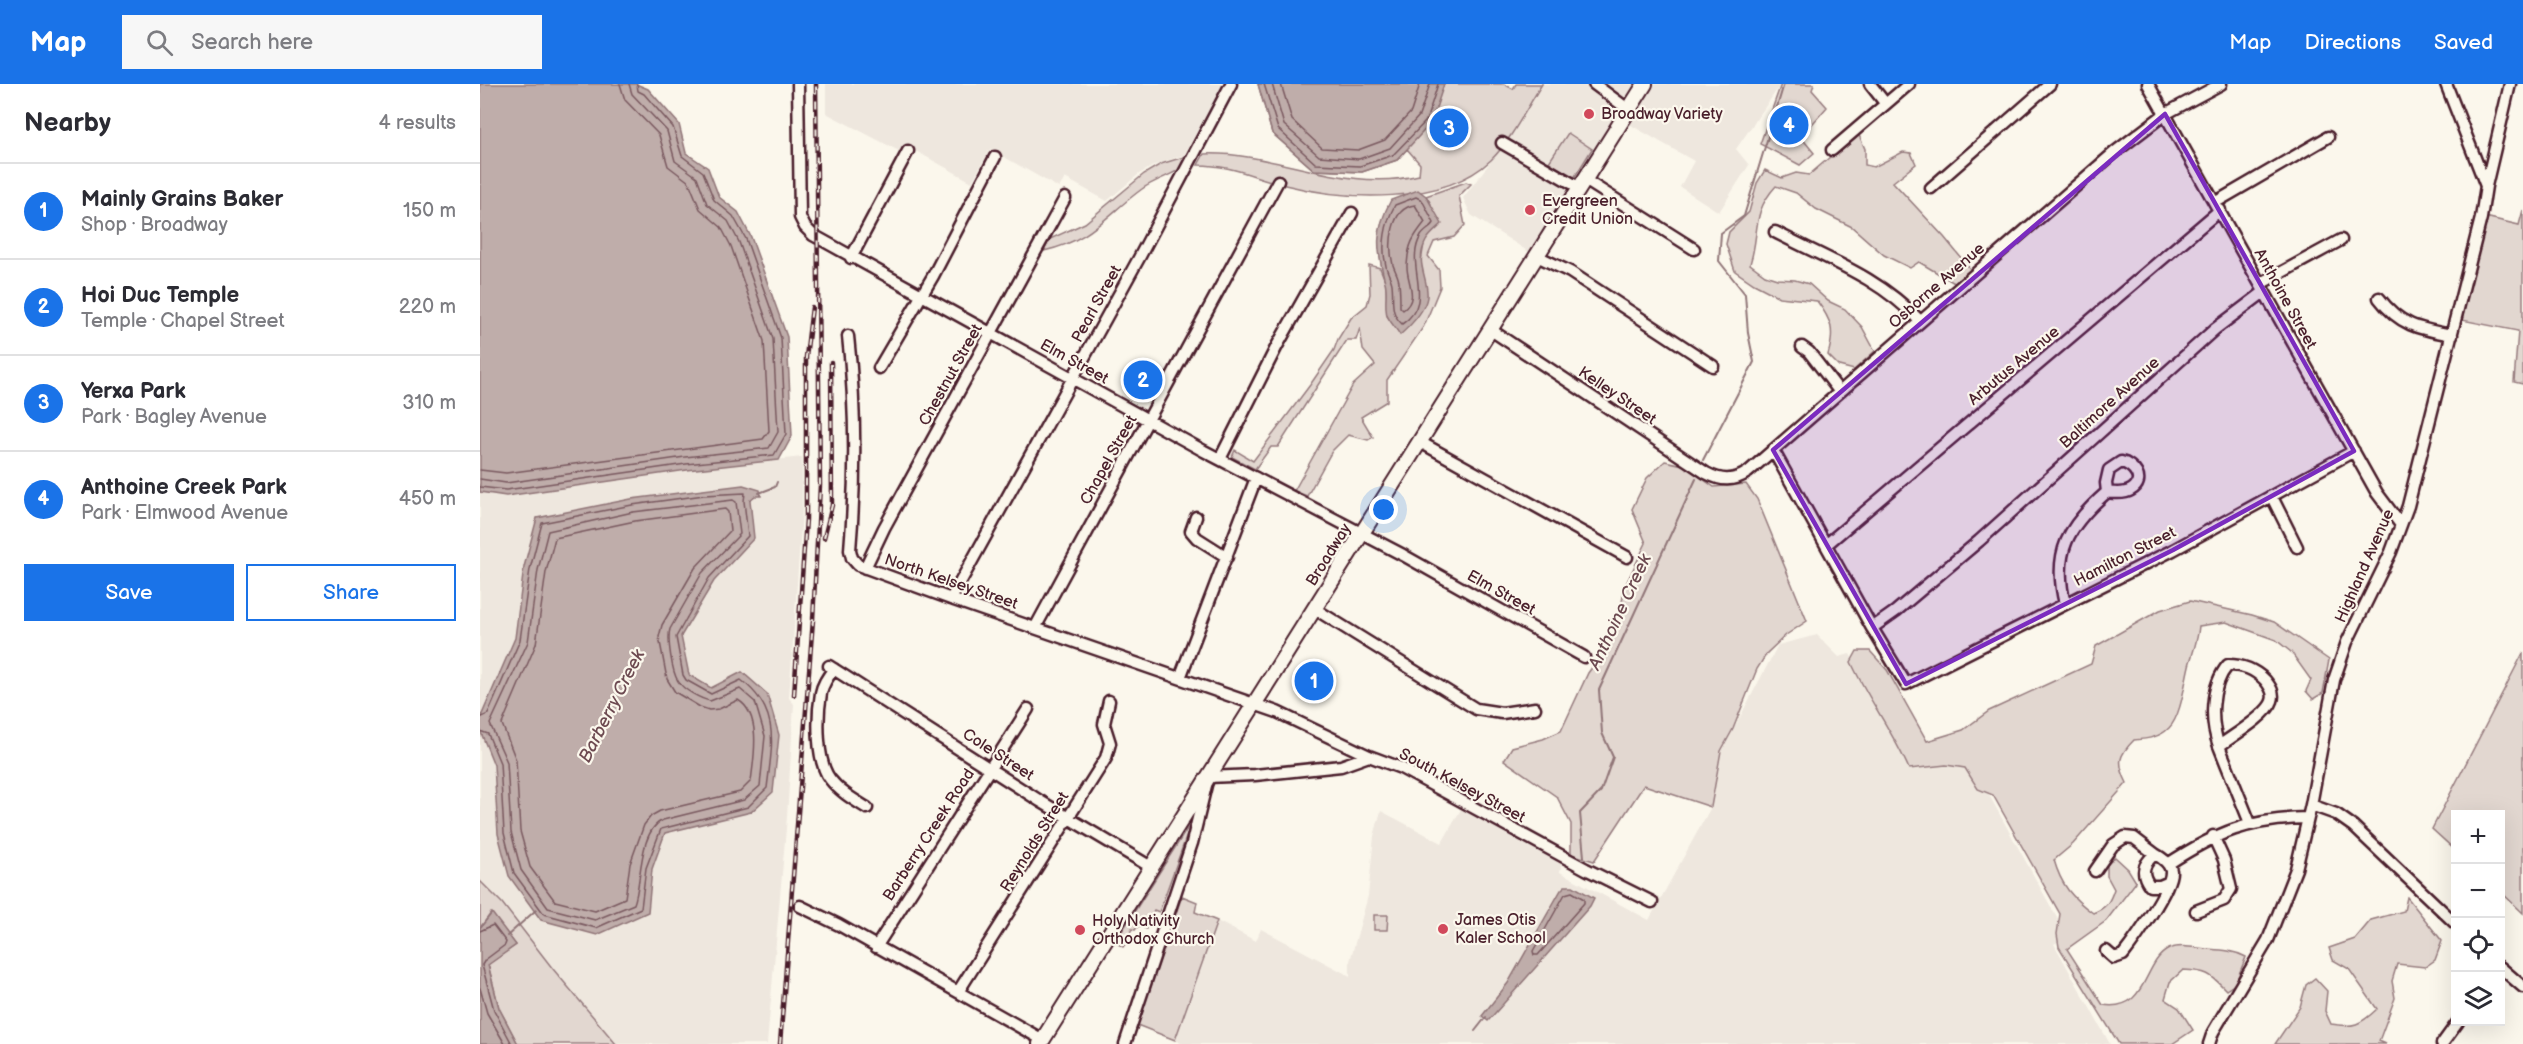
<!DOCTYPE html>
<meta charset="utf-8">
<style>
body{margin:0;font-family:"Balsamiq Sans",sans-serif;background:#f7f7f7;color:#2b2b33}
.controls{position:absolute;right:18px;bottom:18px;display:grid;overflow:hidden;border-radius:0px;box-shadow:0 6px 24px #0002}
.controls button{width:54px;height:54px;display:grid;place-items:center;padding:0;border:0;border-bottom:2px solid #e1e1e2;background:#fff;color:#2b2b33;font:30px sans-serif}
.you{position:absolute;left:904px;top:426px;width:21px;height:21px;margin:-15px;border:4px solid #fff;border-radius:50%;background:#1a73e8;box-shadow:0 0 0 9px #1a73e833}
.badge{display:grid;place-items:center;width:39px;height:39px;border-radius:50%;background:#1a73e8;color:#fff;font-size:20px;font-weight:700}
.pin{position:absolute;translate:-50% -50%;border:3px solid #fff;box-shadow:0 2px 6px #0006}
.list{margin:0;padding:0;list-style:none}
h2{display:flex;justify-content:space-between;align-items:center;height:78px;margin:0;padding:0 24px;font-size:26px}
h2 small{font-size:20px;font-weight:400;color:#7c7c81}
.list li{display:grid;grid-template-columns:39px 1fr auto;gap:18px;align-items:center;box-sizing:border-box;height:96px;padding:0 24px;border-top:2px solid #e1e1e2}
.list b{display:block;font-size:22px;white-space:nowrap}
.list p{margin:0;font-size:20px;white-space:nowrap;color:#7c7c81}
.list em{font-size:20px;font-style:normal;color:#7c7c81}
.actions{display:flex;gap:12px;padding:18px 24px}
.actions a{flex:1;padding:14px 0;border:2px solid #1a73e8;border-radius:0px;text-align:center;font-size:21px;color:#1a73e8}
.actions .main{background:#1a73e8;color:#fff}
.icon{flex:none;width:33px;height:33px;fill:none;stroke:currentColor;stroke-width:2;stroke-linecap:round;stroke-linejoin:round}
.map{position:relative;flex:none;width:2043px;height:960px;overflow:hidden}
header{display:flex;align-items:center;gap:36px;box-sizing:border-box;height:84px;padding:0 30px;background:#1a73e8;color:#fff}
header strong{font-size:28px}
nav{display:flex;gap:33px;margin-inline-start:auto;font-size:21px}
.search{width:420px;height:54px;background:#f7f7f7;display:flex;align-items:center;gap:15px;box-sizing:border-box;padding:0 21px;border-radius:0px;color:#7c7c81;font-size:22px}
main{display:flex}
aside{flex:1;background:#fff}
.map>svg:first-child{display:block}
.built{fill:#eee7de}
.green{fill:#e2d7d0;stroke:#967b7e;stroke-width:1.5}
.water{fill:#bfadaa;stroke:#907477;stroke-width:1.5}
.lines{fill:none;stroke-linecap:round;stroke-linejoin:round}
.shore{stroke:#79585e;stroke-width:1.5}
.stream{stroke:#907477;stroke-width:2}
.minor-casing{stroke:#4a1f2b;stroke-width:15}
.major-casing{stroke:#4a1f2b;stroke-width:18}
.minor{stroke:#fbf7ec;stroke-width:10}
.major{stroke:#fbf7ec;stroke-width:14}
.rail-casing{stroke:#4a1f2b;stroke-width:4.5}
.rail{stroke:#fbf7ec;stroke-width:2;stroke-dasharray:7;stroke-linecap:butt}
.marked{fill:#7b2cbf;fill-opacity:0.2;stroke:#7b2cbf;stroke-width:4.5;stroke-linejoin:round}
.poi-dot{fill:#d1495b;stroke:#fbf7ec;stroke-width:2}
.labels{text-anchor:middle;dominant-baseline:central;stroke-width:4.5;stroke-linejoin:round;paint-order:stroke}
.poi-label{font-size:16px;fill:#4a1f2b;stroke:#fbf7ec;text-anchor:start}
.street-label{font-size:16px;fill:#4a1f2b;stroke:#fbf7ec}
.water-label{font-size:18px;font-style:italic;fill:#6d4a51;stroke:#fbf7ec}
</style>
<header>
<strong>Map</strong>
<div class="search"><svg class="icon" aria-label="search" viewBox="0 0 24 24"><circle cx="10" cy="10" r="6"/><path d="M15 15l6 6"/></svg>Search here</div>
<nav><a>Map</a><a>Directions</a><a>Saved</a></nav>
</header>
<main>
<aside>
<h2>Nearby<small>4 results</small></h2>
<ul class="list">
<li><span class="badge">1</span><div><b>Mainly Grains Baker</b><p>Shop · Broadway</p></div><em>150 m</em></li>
<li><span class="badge">2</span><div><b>Hoi Duc Temple</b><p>Temple · Chapel Street</p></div><em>220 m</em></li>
<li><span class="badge">3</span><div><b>Yerxa Park</b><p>Park · Bagley Avenue</p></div><em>310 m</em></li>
<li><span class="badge">4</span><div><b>Anthoine Creek Park</b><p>Park · Elmwood Avenue</p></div><em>450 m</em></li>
</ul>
<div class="actions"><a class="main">Save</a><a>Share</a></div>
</aside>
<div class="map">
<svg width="2043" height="960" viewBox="0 0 2043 960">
<rect width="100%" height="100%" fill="#fbf7ec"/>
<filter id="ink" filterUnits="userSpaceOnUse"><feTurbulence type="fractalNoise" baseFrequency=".0167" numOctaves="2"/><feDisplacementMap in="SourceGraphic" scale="12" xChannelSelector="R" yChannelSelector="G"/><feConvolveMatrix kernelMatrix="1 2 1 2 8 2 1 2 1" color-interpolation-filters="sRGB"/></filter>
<g filter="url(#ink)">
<path class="built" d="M346 0H743L704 71 675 81 659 90 627 117 585 94 579 104 510 65 492 98 423 60 419 67 346 29Z
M1062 0H1301L1256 65 1269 81 1239 128 1200 103 1214 77 1149 40 1063 177 991 131 983 114 1021 64Z
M322 373V427L309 614 314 620 307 733 287 960H136L73 885 22 819 0 797V408L26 412 207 386Z
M1337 551 1359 573 1370 570 1432 679 1478 655 1587 852 1574 860 1630 960H702L695 956 737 837 776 857 781 845 870 892V877L888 812 894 752 901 727 962 759 981 725 1082 777 1080 788 1169 836 1231 723 1242 667 1298 561Z"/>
<path class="green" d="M778 0H1024L1033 5 1036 0H1062C1046 25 1032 55 1011 76 963 122 864 116 805 101 773 93 751 81 718 81L724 70C796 67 865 110 939 91L940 80 927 65 917 76 882 88 834 86 792 49Z
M1301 0H1334L1332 6 1347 23 1321 53 1334 69 1320 81 1280 60Z
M1088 49 1112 65 1094 94 1069 78Z
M1378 49 1385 65V81L1394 83 1423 68 1431 69 1436 80 1413 98 1464 153 1491 186 1476 200 1439 178 1430 184 1404 171 1372 143 1336 125 1316 109 1296 102C1271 129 1280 149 1270 180L1285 191 1297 195 1315 196 1329 200 1348 217 1365 225 1382 243 1395 267 1374 286 1359 282 1348 271C1355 247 1352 237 1337 217L1299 213 1274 200 1255 187 1246 160 1249 148 1269 128 1277 99 1285 86 1302 94 1316 89 1329 91Z
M710 71C708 74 706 80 703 83 697 89 672 97 662 105 625 132 612 156 564 167L570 155 605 139 664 90 681 80Z
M986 98 991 100 979 112 985 141 974 153 954 158 948 172 959 186 960 203 944 242 907 296V317L881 333 893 353 888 356 868 351 852 367 827 412 814 407 873 301 895 281 883 266 880 244 876 256H867L798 363H791L775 385 752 373 755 366 773 377 830 301 854 266 858 255 871 234 887 221 890 210 889 181 900 184 906 199 907 232 920 250 944 196 940 183 951 120 946 112Z
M2043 126V300L2034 298 2038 247 1982 236 2005 133 2039 141Z
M1185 377 1203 381 1234 403 1266 400 1277 415 1327 537 1306 551 1287 569 1277 585 1253 645 1241 667 1231 723 1164 701 1114 777 1091 770V740L1077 713 1024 676 1032 663 1063 655 1081 647 1108 589 1128 562 1140 534 1144 504 1166 459 1152 425 1167 394Z
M1710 517 1772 531 1794 538 1849 576 1843 609 1833 615 1826 607 1831 596 1811 568 1796 556 1746 538 1719 542C1718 555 1714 565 1710 578 1705 595 1702 631 1689 644 1679 654 1667 655 1654 656 1638 672 1637 679 1647 699L1593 760 1574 776C1581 801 1592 814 1613 829 1626 824 1630 818 1634 805L1627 792V781L1635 773 1648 785 1656 798 1626 837 1587 865 1623 921C1669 928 1662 878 1689 865 1699 860 1715 864 1726 865 1741 866 1752 866 1766 873L1755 900 1746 906C1730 889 1726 887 1703 886L1690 898 1685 915 1699 924 1713 946 1692 960H1639L1579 863 1577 850 1580 830 1513 711 1498 705 1485 684 1466 681 1429 685C1413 648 1388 615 1371 578L1377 567H1390L1407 586 1447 657 1483 646 1509 627 1611 580 1616 562 1680 526Z
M2043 569V829L2021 808 2020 730H1976L1975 766 1952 745Z
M712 737 679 828 674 826 666 845 659 841 655 846 652 845 648 852 649 855 643 863 635 858Z
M0 797 22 819 73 885 136 960H38L19 924 8 880 36 861 11 829 0 844Z
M702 812 717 818 715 828 737 837 695 956 657 941Z
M1927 813 1962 857 1955 876 1945 883 1917 880 1912 897 1915 914 1899 957 1906 960H1795L1820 923 1826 901 1835 894 1847 907 1845 927 1851 940C1874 944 1880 941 1897 925L1869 885 1853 876 1849 864 1875 855 1891 836 1924 827Z
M894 831H908L907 846H894Z"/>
<path class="water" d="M0 0H156L168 5 199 40 206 69 228 84 239 113 258 128 271 153 307 253 312 352 299 376 207 386 26 412 0 408Z
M778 0H964L951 39 917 76 882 88 834 86 792 49Z
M938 106 946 112 962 140C957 145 949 151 946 157 934 179 949 194 947 213 945 227 930 242 920 251 916 244 909 237 907 231 904 220 908 208 905 198 897 166 894 147 911 116Z
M263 401 280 406 281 412H275L270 416 274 454 234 497 201 552 209 591 231 604 262 588 287 610 299 651 293 708 271 728 185 749 172 785 168 828 117 851 61 836 29 792 18 750 14 681 0 646V635L35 554 44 483 57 434 151 415Z
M1085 802H1093L1114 814 1110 822 1008 937 1002 932 1028 899 1081 806Z
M12 829 36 861 8 881 19 924 38 960H0V844Z"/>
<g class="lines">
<path class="shore" d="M784 0 798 45 836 80 880 82 913 71 946 37 958 0
M792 0 804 41 839 72 879 75 910 64 939 32 950 0
M801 0 812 36 842 64 878 66 905 56 931 28 940 0
M936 113 942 116 954 139C951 144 944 147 941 152 923 181 957 217 922 240 909 228 914 216 912 200 911 194 907 188 906 182 901 162 905 139 915 121Z
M935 121 945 138C933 153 928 161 927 181 926 197 940 214 923 226L920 223C920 215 920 207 919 199 919 193 915 187 913 181 908 161 910 124 935 121Z
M0 386 26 389 283 355 289 347 284 257 251 162 241 143 220 125 209 98 188 82 179 51 145 16 140 0
M0 395 26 399 205 373 289 364 298 348 293 255 259 158 248 137 227 120 217 93 195 77 187 47 152 10 149 0
M0 403 26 406 206 380 294 371 306 350 301 254 266 155 253 132 234 116 223 88 202 72 193 43 164 10 158 7 157 0
M253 416 256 418 260 450 222 489 190 545C187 555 192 588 198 597 203 606 221 615 230 617L260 605 275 618 285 652 280 702 264 716 183 736C158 747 162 800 154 820L115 836 68 824 41 786 31 748 27 678 10 640 48 558 58 486 68 447 153 428Z
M245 425 248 428 250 447 215 484 182 541 179 553 187 595 195 608 220 623 229 626 239 625 258 616C282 630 274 674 271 697L260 708 180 727 171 732 164 741 150 780 145 814 115 827 75 817 50 783 40 747 36 676 22 640 56 560 66 488 75 454 155 437Z
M0 634 8 630 40 556 50 485 62 439 152 421 224 411 265 409 264 417 268 452 229 494 196 553 203 591 206 596 231 610 261 596C301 626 292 661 287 704L268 723 181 745 166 784 161 824 116 844 64 830 34 789 24 749 20 679 8 650 0 647
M1092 808 1104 815V819L1058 871H1054L1053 867 1085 810Z
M0 847 13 841 26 858 25 861 5 876 2 881 14 926 32 960
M0 904 7 929 25 960"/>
<path class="stream" d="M1223 376 1274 278 1268 249 1265 210 1239 177 1241 149 1264 132 1304 0
M279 409 295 403 297 398
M1104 773 1100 729 1121 707 1133 673 1122 649 1119 606 1216 395
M27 852 56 826
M995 947 1006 933"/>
<defs>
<path id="minor" d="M318 0 320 133 325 143 333 151 724 367 923 471 1104 573
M1114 0 1149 26
M1390 0 1405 19
M1668 0 1897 409 1921 441
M1966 0 2006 102
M1022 59 1100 104
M1352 66 1429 0
M1105 96 1214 165
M1451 104 1570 0
M1736 118 1848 53
M1295 148C1347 175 1399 193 1440 237
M1057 172 1090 188 1233 282
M371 174 428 67
M1780 200 1861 156
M1899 214C1920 242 1940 245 1972 251
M1011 246 1226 389C1241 397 1253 398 1268 388L1635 68 1685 30 1741 0
M368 252C376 323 376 394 370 466L372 474 378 481 471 515 797 628 889 672 921 684 1106 785 1172 818
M1322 263 1329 268 1359 307
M399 284 453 192 515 73
M940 358 1147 473
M1293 366 1392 544 1426 600 1693 466 1874 367
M740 375 797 262 872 129
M1641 378C1653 380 1667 397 1651 406 1645 410 1634 409 1627 408L1626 399 1629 386Z
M1792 413 1817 463
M716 433 711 447 717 454 747 473
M1347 460 1740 126
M385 484 404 444 585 114
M471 515 659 174 751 0
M1585 520C1572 468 1588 442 1627 408
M835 525 996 625 1022 629 1055 624
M555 544 798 97
M1392 544 1416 527 1499 457 1735 245 1784 208
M349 582 560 717 671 783
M354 585C348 592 343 599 341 609 337 632 336 677 350 695 360 708 374 716 387 724
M700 594 776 394
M1739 662C1730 638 1730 602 1748 581 1763 581 1774 585 1785 596 1790 602 1795 609 1792 617 1788 631 1751 653 1739 662L1770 739
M1831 721 1856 730 1873 742 1976 840
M1688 780C1737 748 1769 735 1828 734
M1615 787 1633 761 1645 753 1654 754 1675 770
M320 822 359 841 563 956
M1716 827 1744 816 1751 805 1744 776 1733 752
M396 863 548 625
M1626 867 1634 874 1643 871C1654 857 1692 804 1691 787 1690 779 1682 774 1675 770 1663 780 1660 789 1670 802H1680L1687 799
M2020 883 2043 903
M478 908 626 674 630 659 624 640 629 617
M645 960 712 759 728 693 775 691 861 682 889 672
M1729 960 1733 948 1788 856 1816 785 1831 721 1854 596 1867 558 1911 468 1928 422 2001 134 2006 102 2030 0
M1962 960 1978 938"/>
<path id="major" d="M560 960 1165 0"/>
</defs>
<use href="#minor" class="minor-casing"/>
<use href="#major" class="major-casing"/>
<use href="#minor" class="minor"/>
<use href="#major" class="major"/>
<defs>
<path id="rail" d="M344 454 352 421 351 278
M314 611 326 435V273L332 223
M300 960 333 536 340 401 336 0"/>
</defs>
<use href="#rail" class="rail-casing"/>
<use href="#rail" class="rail"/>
</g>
</g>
<path class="marked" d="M1685 30 1874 367 1693 466 1426 600 1293 366Z"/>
<g class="poi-dot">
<circle cx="1109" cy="30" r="6"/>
<circle cx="1050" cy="126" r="6"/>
<circle cx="963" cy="845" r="6"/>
<circle cx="600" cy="846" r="6"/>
</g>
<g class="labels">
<g class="poi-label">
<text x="1121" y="30">Broadway Variety</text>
<text x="1062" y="117">Evergreen<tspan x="1062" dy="18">Credit Union</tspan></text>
<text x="975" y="836">James Otis<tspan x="975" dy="18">Kaler School</tspan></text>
<text x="612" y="837">Holy Nativity<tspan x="612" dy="18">Orthodox Church</tspan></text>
</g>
<g class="street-label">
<text transform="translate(1457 202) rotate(-41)">Osborne Avenue</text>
<text transform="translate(1805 215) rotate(61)">Anthoine Street</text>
<text transform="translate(617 220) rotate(-61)">Pearl Street</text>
<text transform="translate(594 278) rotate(29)">Elm Street</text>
<text transform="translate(1534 282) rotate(-40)">Arbutus Avenue</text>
<text transform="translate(471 291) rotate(-61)">Chestnut Street</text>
<text transform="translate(1137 312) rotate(34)">Kelley Street</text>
<text transform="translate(1630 319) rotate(-42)">Baltimore Avenue</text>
<text transform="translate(629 376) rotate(-61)">Chapel Street</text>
<text transform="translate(849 471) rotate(-58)">Broadway</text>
<text transform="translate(1645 473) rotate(-27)">Hamilton Street</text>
<text transform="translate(1885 482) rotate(-66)">Highland Avenue</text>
<text transform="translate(471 498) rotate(19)">North Kelsey Street</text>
<text transform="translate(1021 509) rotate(29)">Elm Street</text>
<text transform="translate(518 671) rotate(33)">Cole Street</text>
<text transform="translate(982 702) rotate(28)">South Kelsey Street</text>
<text transform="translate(449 751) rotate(-57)">Barberry Creek Road</text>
<text transform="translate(555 758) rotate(-58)">Reynolds Street</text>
</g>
<g class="water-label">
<text transform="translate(1140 528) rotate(-65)">Anthoine Creek</text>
<text transform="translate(132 622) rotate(-63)">Barberry Creek</text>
</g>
</g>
</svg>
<div class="controls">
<button>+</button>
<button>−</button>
<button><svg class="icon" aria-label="locate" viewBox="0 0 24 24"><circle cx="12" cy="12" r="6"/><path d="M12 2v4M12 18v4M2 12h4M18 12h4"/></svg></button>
<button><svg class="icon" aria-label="layers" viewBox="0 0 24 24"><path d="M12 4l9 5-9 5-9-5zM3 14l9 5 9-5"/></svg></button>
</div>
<div class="you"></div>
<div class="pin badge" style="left:834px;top:597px">1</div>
<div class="pin badge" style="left:663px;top:296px">2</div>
<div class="pin badge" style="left:969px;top:44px">3</div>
<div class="pin badge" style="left:1309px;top:41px">4</div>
</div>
</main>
